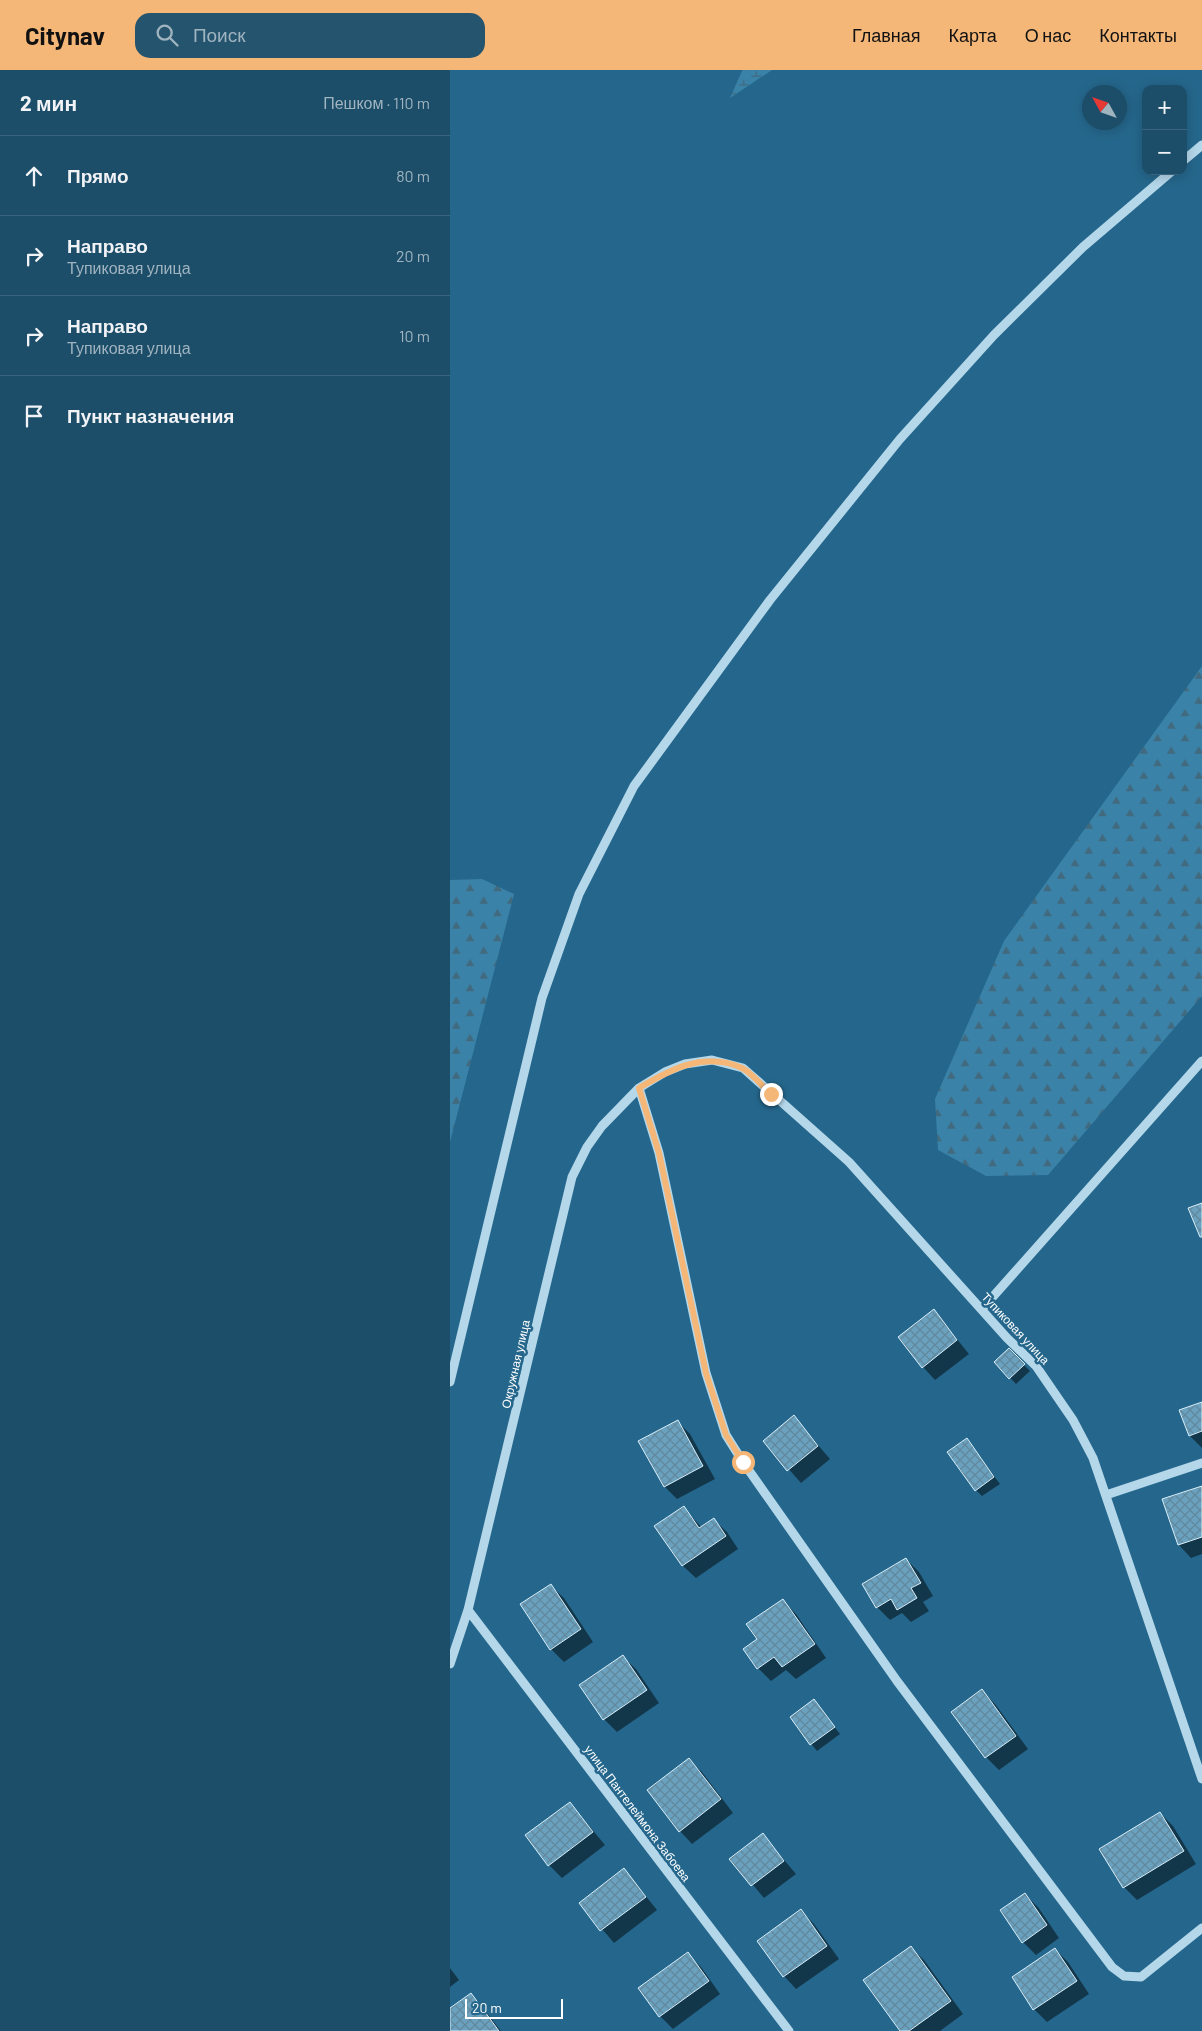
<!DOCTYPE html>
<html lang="ru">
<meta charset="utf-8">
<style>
body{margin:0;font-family:Barlow,sans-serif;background:#25546f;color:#f1f3f6}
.controls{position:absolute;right:15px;top:15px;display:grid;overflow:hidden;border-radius:10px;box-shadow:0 2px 12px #0003}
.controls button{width:45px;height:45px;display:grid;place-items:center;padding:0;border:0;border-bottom:1px solid #3a647d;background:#1c4d69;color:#f1f3f6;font:25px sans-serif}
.compass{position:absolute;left:632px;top:15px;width:45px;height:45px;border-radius:50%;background:#1c4d69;box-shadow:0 2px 12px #0003;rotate:310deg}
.scale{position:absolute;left:15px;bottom:12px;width:98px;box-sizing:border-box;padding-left:5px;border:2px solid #fff;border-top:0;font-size:14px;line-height:18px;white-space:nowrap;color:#fff;-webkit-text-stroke:4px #25678c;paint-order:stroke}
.stop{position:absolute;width:15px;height:15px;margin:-11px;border:4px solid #f4b778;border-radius:50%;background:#fff}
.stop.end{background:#f4b778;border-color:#fff;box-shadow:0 1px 5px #0008}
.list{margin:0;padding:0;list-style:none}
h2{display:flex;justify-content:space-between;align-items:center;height:65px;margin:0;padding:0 20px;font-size:21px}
h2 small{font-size:16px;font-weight:400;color:#a0b4c0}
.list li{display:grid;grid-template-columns:32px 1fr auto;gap:15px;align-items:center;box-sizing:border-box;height:80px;padding:0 20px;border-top:1px solid #3a647d}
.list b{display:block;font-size:19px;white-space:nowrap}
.list p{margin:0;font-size:16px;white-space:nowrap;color:#a0b4c0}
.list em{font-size:16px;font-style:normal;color:#a0b4c0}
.icon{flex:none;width:28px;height:28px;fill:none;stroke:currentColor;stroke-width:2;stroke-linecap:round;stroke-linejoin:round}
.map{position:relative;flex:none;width:752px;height:1961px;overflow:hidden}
header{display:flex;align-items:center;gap:30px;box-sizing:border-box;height:70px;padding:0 25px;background:#f4b778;color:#111}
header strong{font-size:24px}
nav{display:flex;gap:28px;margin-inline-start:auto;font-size:18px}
.search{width:350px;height:45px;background:#25546f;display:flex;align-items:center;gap:12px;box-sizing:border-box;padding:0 18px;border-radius:15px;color:#a0b4c0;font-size:19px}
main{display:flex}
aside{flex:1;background:#1c4d69}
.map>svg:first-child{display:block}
.forest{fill:url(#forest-firs)}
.wetland{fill:url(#wetland-marsh)}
.shadow{fill:#0007}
.building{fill:url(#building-cross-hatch);stroke:#d8edf8}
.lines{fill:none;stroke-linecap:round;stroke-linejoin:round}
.minor{stroke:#b4d7ea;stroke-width:9}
.route{stroke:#f4b778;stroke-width:6}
.labels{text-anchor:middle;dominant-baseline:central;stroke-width:5;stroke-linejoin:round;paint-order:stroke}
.street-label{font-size:12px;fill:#fff;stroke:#25678c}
</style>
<header>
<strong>Citynav</strong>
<div class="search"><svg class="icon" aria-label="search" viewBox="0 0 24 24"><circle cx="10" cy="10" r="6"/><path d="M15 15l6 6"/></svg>Поиск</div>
<nav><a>Главная</a><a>Карта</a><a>О нас</a><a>Контакты</a></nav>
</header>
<main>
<aside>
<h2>2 мин<small>Пешком · 110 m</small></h2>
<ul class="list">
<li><svg class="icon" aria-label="ahead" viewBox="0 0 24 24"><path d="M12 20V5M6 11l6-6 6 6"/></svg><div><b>Прямо</b></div><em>80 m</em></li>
<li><svg class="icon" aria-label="right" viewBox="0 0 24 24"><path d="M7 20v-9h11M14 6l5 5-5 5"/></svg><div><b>Направо</b><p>Тупиковая улица</p></div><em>20 m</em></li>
<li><svg class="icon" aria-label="right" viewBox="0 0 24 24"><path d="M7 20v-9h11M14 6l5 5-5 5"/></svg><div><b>Направо</b><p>Тупиковая улица</p></div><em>10 m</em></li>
<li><svg class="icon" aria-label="arrive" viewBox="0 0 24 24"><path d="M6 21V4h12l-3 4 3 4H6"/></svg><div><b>Пункт назначения</b></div></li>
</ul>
</aside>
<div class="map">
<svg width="752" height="1961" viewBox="0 0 752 1961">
<defs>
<pattern id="forest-firs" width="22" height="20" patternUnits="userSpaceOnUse" patternTransform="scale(1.25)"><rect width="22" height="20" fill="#3a82a8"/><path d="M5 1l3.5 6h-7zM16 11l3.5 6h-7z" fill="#426a7f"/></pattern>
<pattern id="wetland-marsh" width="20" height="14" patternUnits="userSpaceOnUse" patternTransform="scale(1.25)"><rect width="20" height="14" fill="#3a82a8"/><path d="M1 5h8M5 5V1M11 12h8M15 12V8" fill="none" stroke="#426a7f"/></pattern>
<pattern id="building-cross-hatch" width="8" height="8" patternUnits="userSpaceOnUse" patternTransform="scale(1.25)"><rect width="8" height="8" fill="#6aa1bf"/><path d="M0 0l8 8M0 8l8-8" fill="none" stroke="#61889c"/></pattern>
</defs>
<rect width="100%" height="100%" fill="#25678c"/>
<path class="forest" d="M752 596V926L598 1105 536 1106 488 1080 485 1029 554 871Z
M32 809 64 824 0 1072V810Z"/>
<path class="wetland" d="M293 0H322L280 28 292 1Z"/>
<path class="shadow" d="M484 1241 519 1284 485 1310 473 1297Z
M559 1280 580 1301 566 1314 545 1292Z
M752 1333V1378L740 1366 730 1341Z
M344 1347 380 1389 351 1413 314 1371Z
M227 1351 240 1364 265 1409 227 1429 215 1417Z
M517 1370 550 1414 532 1426 526 1420Z
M752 1417V1484L741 1488 729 1475 714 1430Z
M234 1438 252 1458 264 1450 277 1462 288 1479 246 1508 233 1496 206 1456Z
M456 1489 469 1502 483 1526 473 1532 479 1541 461 1552 452 1543 440 1550 427 1537 414 1515Z
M101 1516 114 1528 143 1572 114 1592 101 1579Z
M333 1531 346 1544 376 1588 346 1609 336 1600 321 1611 308 1598V1569Z
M173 1587 186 1599 209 1633 167 1662 154 1649Z
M532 1621 545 1634 578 1679 549 1700 536 1687Z
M364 1631 390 1664 367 1681 341 1648Z
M239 1690 252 1702 283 1743 242 1774 230 1761Z
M120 1733 155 1775 112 1808 99 1795Z
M710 1743 723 1756 746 1794 687 1830 674 1817Z
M313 1765 346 1804 314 1828 281 1789Z
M174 1799 207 1840 164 1873 130 1833Z
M575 1825 588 1837 609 1868 586 1885 573 1872Z
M351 1841 364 1854 389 1889 346 1919 334 1906Z
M461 1878 474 1890 513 1944 490 1961H451Z
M605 1879 618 1892 639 1924 597 1952 584 1939Z
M238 1884 251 1897 270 1924 223 1959 210 1946Z
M0 1898 9 1910 0 1917Z
M21 1925 33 1938 51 1961H0V1940Z"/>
<path class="building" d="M752 1133V1167H750L738 1138Z
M484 1239 507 1270 472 1298 448 1267Z
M559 1278 575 1294 559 1309 544 1292Z
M752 1332V1361L739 1366 729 1340Z
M344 1345 368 1376 337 1401 313 1371Z
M228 1350 253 1396 214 1417 188 1371Z
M517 1368 544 1407 525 1421 497 1382Z
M752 1416V1467L728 1475 712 1429Z
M234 1436 249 1458 264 1448 276 1466 232 1496 204 1456Z
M456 1488 471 1513 461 1518 467 1528 447 1540 441 1529 426 1538 412 1514Z
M101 1514 131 1559 100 1580 70 1534Z
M333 1529 365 1574 332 1597 324 1587 307 1599 293 1579 307 1569 296 1554Z
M173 1585 197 1620 153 1650 129 1615Z
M532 1619 566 1666 535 1688 501 1642Z
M364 1629 385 1657 360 1675 340 1647Z
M239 1688 271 1729 229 1762 197 1720Z
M120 1732 143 1762 98 1796 75 1765Z
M710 1742 734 1781 673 1818 649 1779Z
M313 1763 334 1791 301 1816 279 1789Z
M174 1798 196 1827 150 1861 129 1833Z
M575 1823 597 1855 572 1873 550 1840Z
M351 1839 377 1876 333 1907 307 1871Z
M461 1876 501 1931 459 1961H450L413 1910Z
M605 1878 627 1911 583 1940 562 1907Z
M238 1882 259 1911 209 1947 188 1918Z
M21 1923 49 1961H0V1938Z"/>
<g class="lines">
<path class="minor" d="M733 91 752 75
M189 1018 209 1083 256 1303 276 1365 293 1392 447 1611 662 1897 674 1906 691 1907 752 1858
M532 1239 752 991
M0 1312 92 928 129 824 184 716 320 530 450 369 544 265 633 177 722 101
M656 1425 752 1393
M18 1540 339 1961
M0 1594 18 1540 122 1107 137 1077 152 1056 189 1018 215 1002 235 994 262 990 293 998 399 1092 557 1268 586 1296 623 1350 643 1388 752 1709"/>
</g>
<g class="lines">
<path class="route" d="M293 1392 276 1365 256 1303 209 1083 189 1018C221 999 254 981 292 998 302 1003 312 1016 321 1024"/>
</g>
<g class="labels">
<g class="street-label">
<text transform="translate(566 1258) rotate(47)">Тупиковая улица</text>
<text transform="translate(65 1294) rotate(-77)">Окружная улица</text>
<text transform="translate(188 1743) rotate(53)">улица Пантелеймона Забоева</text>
</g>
</g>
</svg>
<div class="controls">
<button>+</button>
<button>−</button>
</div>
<svg class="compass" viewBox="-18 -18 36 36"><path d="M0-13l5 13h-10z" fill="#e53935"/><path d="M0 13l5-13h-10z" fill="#a0b4c0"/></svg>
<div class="scale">20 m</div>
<div class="stop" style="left:293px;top:1392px"></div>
<div class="stop end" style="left:321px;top:1024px"></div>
</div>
</main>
